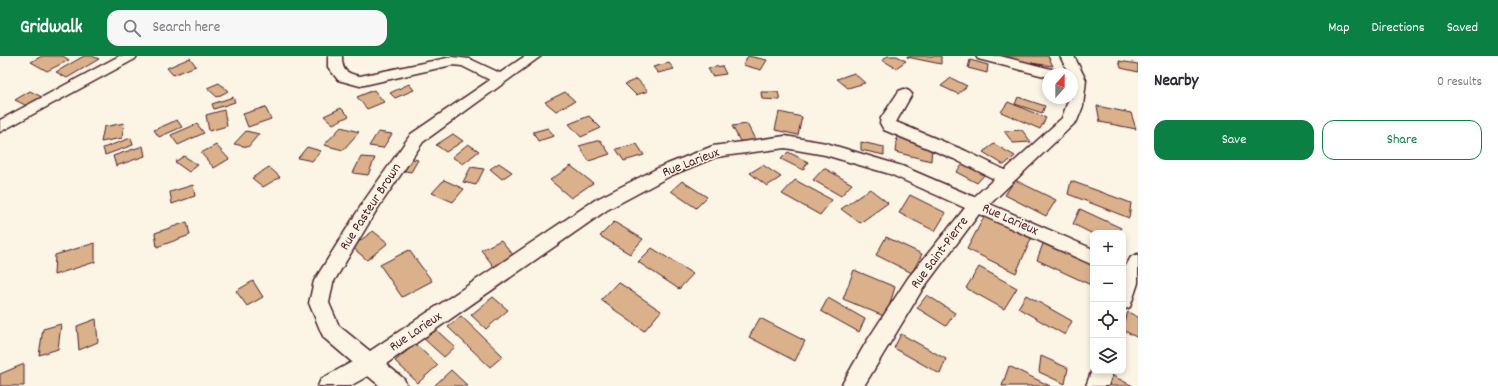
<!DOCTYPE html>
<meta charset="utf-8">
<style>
body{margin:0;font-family:Dekko,sans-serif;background:#f7f7f7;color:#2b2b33}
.controls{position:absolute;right:12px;bottom:12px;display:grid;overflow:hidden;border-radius:8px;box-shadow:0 2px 6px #0003}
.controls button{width:36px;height:36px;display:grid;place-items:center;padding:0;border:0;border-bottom:1px solid #e1e1e2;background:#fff;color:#2b2b33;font:20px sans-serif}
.compass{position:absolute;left:1042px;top:12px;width:36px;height:36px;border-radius:50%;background:#fff;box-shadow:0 2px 6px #0003;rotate:21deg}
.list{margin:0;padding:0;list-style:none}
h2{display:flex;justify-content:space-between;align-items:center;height:52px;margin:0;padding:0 16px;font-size:17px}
h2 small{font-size:13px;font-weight:400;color:#7c7c81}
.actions{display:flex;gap:8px;padding:12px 16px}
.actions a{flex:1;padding:9px 0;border:1px solid #0b8043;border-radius:12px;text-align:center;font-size:14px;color:#0b8043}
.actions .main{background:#0b8043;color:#fff}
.icon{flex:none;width:22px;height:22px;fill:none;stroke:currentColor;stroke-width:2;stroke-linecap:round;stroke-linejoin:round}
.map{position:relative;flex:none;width:1138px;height:330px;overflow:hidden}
header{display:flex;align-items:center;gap:24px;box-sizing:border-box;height:56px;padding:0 20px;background:#0b8043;color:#fff}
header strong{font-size:19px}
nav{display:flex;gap:22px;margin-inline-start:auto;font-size:14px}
.search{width:280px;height:36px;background:#f7f7f7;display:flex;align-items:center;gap:10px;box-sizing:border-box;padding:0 14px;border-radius:12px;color:#7c7c81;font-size:15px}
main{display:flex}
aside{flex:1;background:#fff}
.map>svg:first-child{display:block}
.building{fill:#dab18b;stroke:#4a1f2b}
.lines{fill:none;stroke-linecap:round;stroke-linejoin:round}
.street-casing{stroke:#4a1f2b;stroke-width:3}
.street{fill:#fcf5e5;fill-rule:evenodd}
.labels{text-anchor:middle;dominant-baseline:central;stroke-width:3;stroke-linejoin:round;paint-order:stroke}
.street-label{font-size:14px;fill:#4a1f2b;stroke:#fcf5e5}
</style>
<header>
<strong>Gridwalk</strong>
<div class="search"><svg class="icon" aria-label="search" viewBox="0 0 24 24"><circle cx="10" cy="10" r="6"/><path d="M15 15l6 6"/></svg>Search here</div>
<nav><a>Map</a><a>Directions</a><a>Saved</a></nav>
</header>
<main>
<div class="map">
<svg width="1138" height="330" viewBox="0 0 1138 330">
<rect width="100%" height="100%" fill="#fcf5e5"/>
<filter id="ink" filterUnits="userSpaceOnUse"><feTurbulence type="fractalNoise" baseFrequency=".025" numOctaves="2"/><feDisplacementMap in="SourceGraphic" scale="8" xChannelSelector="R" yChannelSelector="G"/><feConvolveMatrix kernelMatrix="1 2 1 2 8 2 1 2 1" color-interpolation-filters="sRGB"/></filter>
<g filter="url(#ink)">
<path class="building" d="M42 0H63L69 4 47 15 31 6Z
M84 0H92L99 3 67 22 56 16Z
M748 0 767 4 761 14 743 9Z
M888 0H897L906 5 896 12 882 4Z
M907 0H941V8L907 1Z
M998 0H1048L1053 10 999 3Z
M190 2 196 10 173 19 167 12Z
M970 4 988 9 987 17 968 12Z
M1119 5 1138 8V16L1121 12Z
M669 7 674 13 658 17 653 11Z
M722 10 726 18 712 20 708 12Z
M854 17 865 27 848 32 837 23Z
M951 22 967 30 958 38 941 30Z
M637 23 648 35 636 39 625 28Z
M219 27 228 35 217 41 207 32Z
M409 28 414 34 395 42 390 37Z
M374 34 384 46 367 53 357 41Z
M30 35 42 41 27 50 15 44Z
M565 36 575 45 556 55 545 46Z
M761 36H778L780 44 762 43Z
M233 41 235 46 214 53 212 48Z
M1018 41 1045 50 1042 57 1015 48Z
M1008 46 1046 62 1040 73 1001 56Z
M1097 50 1131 57 1136 73 1100 66Z
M265 51 271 63 248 71 243 58Z
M341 52 349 60 333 68 324 60Z
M224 54 227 70 209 75 206 59Z
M779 56 802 61 798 79 775 74Z
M589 60 601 72 581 81 569 68Z
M177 64 182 71 159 81 154 74Z
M124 67 122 82 101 86 104 71Z
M197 68 204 77 178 89 171 79Z
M747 68 756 85 741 87 732 70Z
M341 71 359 76 343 94 324 89Z
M548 72 554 80 538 85 533 76Z
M1022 74 1031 86 1013 87 1004 75Z
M246 75 259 78 248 91 234 88Z
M378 76 392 78 383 92 369 90Z
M453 78 463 85 446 96 436 89Z
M897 80 932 89 931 105 895 96Z
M131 82 133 89 105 99 103 92Z
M600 84 610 98 589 105 579 90Z
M861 86 884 91V99L861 94Z
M468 88 479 95 463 108 452 101Z
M637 88 644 99 624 105 616 93Z
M994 88 1015 100 1004 109 983 96Z
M216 89 229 103 214 112 201 97Z
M143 90 145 100 116 110 113 100Z
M307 91 321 95 312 105 298 102Z
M788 96 808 106 803 114 781 103Z
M184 100 198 109 189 116 175 106Z
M361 101 375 102 368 119 353 117Z
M408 102 418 104 411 116 401 114Z
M965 106 986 117 977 127 956 116Z
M499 107 512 116 502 123 490 113Z
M763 109 781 121 767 130 750 117Z
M571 110 593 127 571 142 550 124Z
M269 111 280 121 263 131 252 122Z
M471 111 484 113 476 129 463 126Z
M824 112 852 128 841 140 813 124Z
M444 124 464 133 453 146 432 137Z
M795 124 832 144 820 159 782 138Z
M1015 124 1056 144 1046 160 1005 139Z
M682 125 707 141 696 152 671 135Z
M1071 125 1131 147 1129 162 1068 138Z
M193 129 195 140 172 148 170 136Z
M870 133 888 147 860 167 841 153Z
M910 139 946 157 935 175 899 157Z
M1080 153 1121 172 1119 177 1093 178 1073 168Z
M985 159 1032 181 1016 217 967 193Z
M187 166 190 179 157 191 155 177Z
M614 166 643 183 630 198 600 180Z
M373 175 388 187 367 204 352 191Z
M886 181 922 198 912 217 876 199Z
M501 184 515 201 495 212 481 194Z
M1044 185 1093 207V230L1037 204Z
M95 187V206L54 219 55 199Z
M652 192 693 218 679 233 638 206Z
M409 194 432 225 402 241 380 209Z
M979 211 1017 232 1004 253 966 232Z
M854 214 895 231 886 261 843 243Z
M253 225 263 241 247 250 236 235Z
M618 226 661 255 644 275 601 244Z
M927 239 955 257 946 270 917 252Z
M1026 239 1072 265 1065 279 1018 252Z
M493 241 508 254 486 273 471 259Z
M828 242 865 263 859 276 821 255Z
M1128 256 1138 261V282L1123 274V267Z
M461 260 503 300 490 311 448 271Z
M760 262 805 285 795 305 749 281Z
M96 263 98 286 79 294 77 270Z
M61 268 58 293 39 299 43 273Z
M434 272 455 291 444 301 423 282Z
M901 278 946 303 940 318 894 292Z
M415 288 438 309 418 327 395 305Z
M1041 300 1068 312 1065 328 1039 316Z
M24 308V330H0V318Z
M1009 310 1050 330H1002Z
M451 314 468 330H434Z
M1105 316 1133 330H1102Z"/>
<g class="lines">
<defs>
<path id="street" d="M119 0H137L135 3 0 76V64Z
M328 0H342C342 15 346 17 360 20L452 1 470 3 500 17 525 0H541L423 86 376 155 333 227 329 247 339 270 370 295 595 144 660 111 713 90 785 80 826 87 902 110 974 141 994 123 954 103 884 74 880 67 881 62 899 35 904 33 909 35 912 38 896 66 966 95 1005 114 1062 62 1069 42H1072V18H1069L1060 0H1074L1086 24 1083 50 1077 65 990 148 1093 193V209L979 158 922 234 864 330H841L865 288 908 222 965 152 890 118 825 99 785 92 716 101 672 119 607 154 386 308 404 323 407 330H380L368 320 350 330H318L321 323 352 306 324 282 321 276 309 247 314 225 364 145 411 78 490 24 462 10 452 9 360 30 338 24 328 11Z
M976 0H1000L1059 15 1061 18H1048V21L978 3Z
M1138 198V227L1130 251 1123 254V215L1131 201Z
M1093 311V315H1113L1108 330H1086Z"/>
</defs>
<use href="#street" class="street-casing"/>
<use href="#street" class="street"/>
</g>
</g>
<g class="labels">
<g class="street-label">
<text transform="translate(691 107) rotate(-21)">Rue Larieux</text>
<text transform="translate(371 151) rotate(-57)">Rue Pasteur Brown</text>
<text transform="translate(1010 164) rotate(24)">Rue Larieux</text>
<text transform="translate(940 197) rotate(-53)">Rue Saint-Pierre</text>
<text transform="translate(416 276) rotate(-34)">Rue Larieux</text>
</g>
</g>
</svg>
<div class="controls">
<button>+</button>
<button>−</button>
<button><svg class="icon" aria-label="locate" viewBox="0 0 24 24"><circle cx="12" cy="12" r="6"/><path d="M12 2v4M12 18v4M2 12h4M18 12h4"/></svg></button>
<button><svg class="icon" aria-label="layers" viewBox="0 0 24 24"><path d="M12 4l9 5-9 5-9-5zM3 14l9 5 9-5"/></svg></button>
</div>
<svg class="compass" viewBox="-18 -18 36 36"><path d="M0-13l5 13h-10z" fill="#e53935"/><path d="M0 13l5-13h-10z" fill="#7c7c81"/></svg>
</div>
<aside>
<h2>Nearby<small>0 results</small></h2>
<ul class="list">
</ul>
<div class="actions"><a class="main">Save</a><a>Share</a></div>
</aside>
</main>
